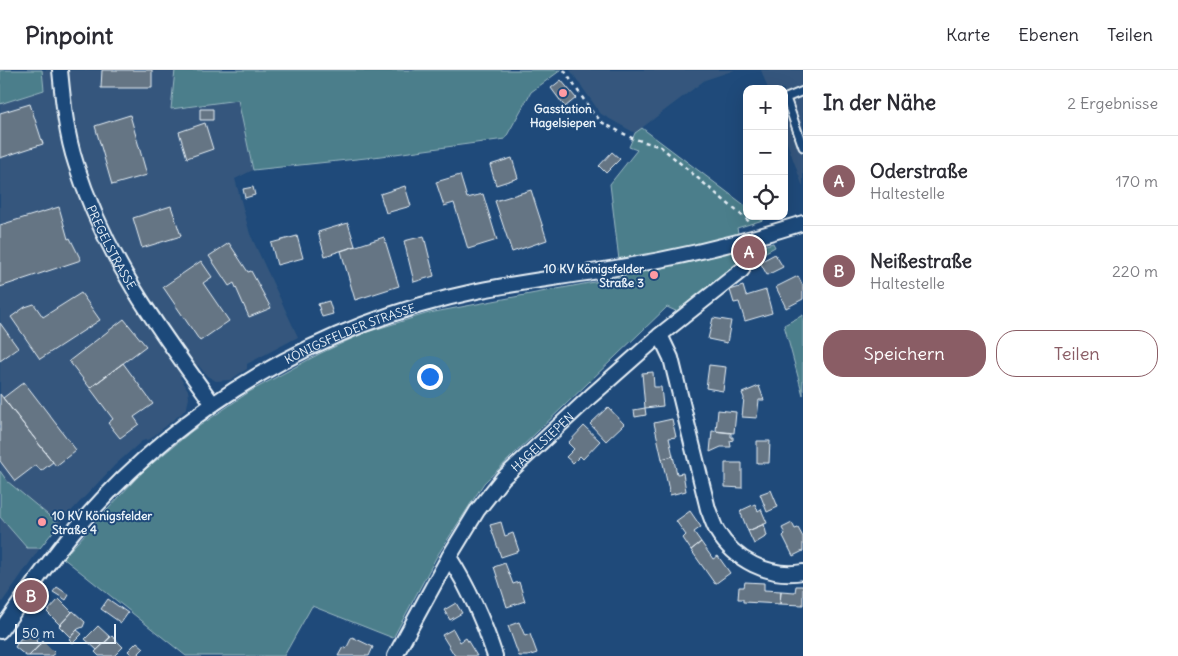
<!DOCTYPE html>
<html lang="de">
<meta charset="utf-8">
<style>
body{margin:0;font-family:Delius,sans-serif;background:#f2f2f3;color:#2b2b33}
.controls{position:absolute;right:15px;top:15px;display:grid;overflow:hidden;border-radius:10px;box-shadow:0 5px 20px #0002}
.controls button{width:45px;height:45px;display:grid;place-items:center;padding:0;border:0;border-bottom:1px solid #e1e1e2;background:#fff;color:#2b2b33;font:25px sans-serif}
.scale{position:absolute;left:15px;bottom:12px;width:101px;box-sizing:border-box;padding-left:5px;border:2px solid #e8f1f8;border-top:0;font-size:14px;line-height:18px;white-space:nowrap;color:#e8f1f8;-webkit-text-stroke:4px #1f4a7a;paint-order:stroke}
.you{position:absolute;left:429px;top:306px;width:18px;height:18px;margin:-12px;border:4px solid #fff;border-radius:50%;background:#1a73e8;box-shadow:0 0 0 8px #1a73e833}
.badge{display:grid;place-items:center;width:32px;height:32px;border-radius:50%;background:#8a5d65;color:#fff;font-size:16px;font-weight:700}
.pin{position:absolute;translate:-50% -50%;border:2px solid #fff;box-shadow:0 1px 5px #0006}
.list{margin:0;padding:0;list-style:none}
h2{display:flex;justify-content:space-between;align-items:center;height:65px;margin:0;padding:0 20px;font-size:21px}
h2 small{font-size:16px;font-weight:400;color:#7c7c81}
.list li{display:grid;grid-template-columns:32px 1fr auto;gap:15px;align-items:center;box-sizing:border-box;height:90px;padding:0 20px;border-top:1px solid #e1e1e2}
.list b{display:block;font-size:19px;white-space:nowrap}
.list p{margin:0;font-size:16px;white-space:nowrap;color:#7c7c81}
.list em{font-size:16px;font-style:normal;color:#7c7c81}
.actions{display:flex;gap:10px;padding:15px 20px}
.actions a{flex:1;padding:11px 0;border:1px solid #8a5d65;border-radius:20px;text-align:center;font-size:18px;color:#8a5d65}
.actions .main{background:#8a5d65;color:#fff}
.icon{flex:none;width:28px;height:28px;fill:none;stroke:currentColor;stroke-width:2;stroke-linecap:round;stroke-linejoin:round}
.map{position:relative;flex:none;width:803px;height:586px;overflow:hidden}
header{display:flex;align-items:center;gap:30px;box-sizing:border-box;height:70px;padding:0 25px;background:#fff;border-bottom:1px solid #e1e1e2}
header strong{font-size:24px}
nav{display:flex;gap:28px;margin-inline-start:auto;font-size:18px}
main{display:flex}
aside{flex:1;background:#fff}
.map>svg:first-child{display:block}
.built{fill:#34577d}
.green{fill:#4b7e8b;stroke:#9ab8c2}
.building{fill:#657584;stroke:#e8f1f8}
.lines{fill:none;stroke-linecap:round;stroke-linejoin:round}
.lane-casing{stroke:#e8f1f8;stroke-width:11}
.street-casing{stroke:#e8f1f8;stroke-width:18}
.path{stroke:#e8f1f8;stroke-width:2.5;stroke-dasharray:4 4;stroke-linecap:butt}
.lane{stroke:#1f4a7a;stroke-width:7}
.street{stroke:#1f4a7a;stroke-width:14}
.poi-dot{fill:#ff9aa2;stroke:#1f4a7a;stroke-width:2}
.labels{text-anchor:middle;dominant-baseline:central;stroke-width:4;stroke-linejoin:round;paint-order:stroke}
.poi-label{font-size:12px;font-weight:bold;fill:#e8f1f8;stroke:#1f4a7a}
.street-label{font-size:12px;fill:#e8f1f8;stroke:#1f4a7a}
</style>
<header>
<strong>Pinpoint</strong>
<nav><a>Karte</a><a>Ebenen</a><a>Teilen</a></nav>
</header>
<main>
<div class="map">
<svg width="803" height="586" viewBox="0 0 803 586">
<rect width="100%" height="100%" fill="#1f4a7a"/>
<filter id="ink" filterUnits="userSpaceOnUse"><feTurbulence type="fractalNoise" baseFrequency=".02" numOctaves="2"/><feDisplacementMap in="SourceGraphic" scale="10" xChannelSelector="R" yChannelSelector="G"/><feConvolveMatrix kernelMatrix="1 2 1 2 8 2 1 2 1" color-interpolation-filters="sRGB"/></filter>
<g filter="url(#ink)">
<path class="built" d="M42 0H175L171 39 238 30 253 100 235 109 250 164 298 267 247 294V299L230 310 216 311 207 306 198 295 180 307 188 320 189 328 187 337 182 343 150 369 142 371 115 395 59 454 7 411 0 401V34L44 20Z
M570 0H735L705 10 635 63 601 44Z
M761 0H803V117L784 64V19H768Z
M0 447 27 478H40L0 535Z"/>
<path class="green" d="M0 0H42L44 20 0 34Z
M175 0H561L531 22 505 69 366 88 253 100 238 30 171 39Z
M642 58 747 137V146H758L763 150 737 158 742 182 773 173 775 177 744 194 680 243 667 237 484 413 437 486 393 568 312 536 284 586H186L63 488 142 402 192 361 249 322 319 284 364 263 429 243 621 207 610 114 637 80 629 77 635 63Z
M803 245V325L784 255Z
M0 401 7 411 59 454 40 478H27L0 447Z"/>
<path class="building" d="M102 0H152V18H101Z
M561 10 576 28 565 37 551 18Z
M30 34 43 74 0 88V43Z
M200 39H213V50H200Z
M130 45 147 105 112 115 95 56Z
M205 53 213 79 187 88 179 62Z
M612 82 620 89 606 103 599 96Z
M512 88 518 108 496 115 490 95Z
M460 105 467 128 483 124 497 170 468 179 454 133 444 136 436 112Z
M405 116 411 136 386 143 380 124Z
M253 117 255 125 245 128 243 119Z
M531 120 547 170 512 182 495 131Z
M171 136 181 166 142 178 133 148Z
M59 137 68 169 70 168 81 190 0 217V155Z
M348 153 355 176 325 186 318 162Z
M297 166 303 188 277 195 271 173Z
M424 166 434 206 414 212 404 171Z
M384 167 399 216 355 230 341 181Z
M229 173 248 202 251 201 271 238 249 247 234 213 229 216 209 186Z
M775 184 783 197 767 205 760 192Z
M201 191 212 207 203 213 229 251 200 271 163 217Z
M798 206 803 216V229L786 238 776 217Z
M743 216 746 226 766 220 772 243 745 251 739 232 734 233 730 220Z
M81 223 100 250 40 289 11 247 25 237 34 234 43 247Z
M329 231 333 244 322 247 318 234Z
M713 248 731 251 727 273 708 269Z
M124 249 146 276 90 318 69 291Z
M0 253 18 278 0 291Z
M123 293 153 334 134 347 139 354 120 368 108 353 113 349 90 318Z
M709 295 726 297 723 321 706 318Z
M653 302 654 317H661L663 336 645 338 642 303Z
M24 312 76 380 56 396 3 328Z
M759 316 764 330H759L757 348 742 347 744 328 742 323Z
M0 324 53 392 41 401 36 395 15 411 0 391Z
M608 337 624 354 606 371 590 354Z
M645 338 646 345 635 347 634 340Z
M718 340 736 342 734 363 716 361Z
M672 349 676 367 669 368 673 386 662 389 654 353Z
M584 356 600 371 583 389 580 386 573 393 566 387 574 379 568 373Z
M712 361 731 363V367H733V370L730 371 731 377H721L710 382Z
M757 371H770L769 393H757Z
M673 386 677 404 683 403 686 421 670 425 662 389Z
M725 393H742V418L725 417Z
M771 420 778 437 767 442 760 424Z
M755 434 758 441 761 439 767 453 748 461 740 441Z
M690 441 701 457 694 462 701 472 691 480 683 468 686 465 676 451Z
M501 452 505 466 513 463 519 481 501 487 490 455Z
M792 453 795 459 798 458 803 467V481L793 486 783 466 785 464 782 458Z
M764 454 767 466 754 474 748 461Z
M701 472 713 489 718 486 730 503 715 514 691 480Z
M505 493 513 514 519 512 525 531 507 537 494 497Z
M745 512 764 513V520L781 521 780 534 743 532V529H738L739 517H744Z
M796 516H803V535L780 534 781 521 795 522Z
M57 517 69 525 66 530 53 522Z
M59 529 72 542 60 555 47 542Z
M108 529 128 543 121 553 101 539Z
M456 533 462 543 450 550 444 540Z
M73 541 85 552 83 557 78 559 70 567 59 556Z
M519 552 525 566 530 564 537 583 528 586H519L508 556Z
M98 556 110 567 97 580 85 569Z
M453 559 460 572 466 568 477 586H455L442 565Z
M31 560 38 568 36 571 40 575 29 586H26L15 577 20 569 24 568Z
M77 560 82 564 73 573 69 569Z
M112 566 123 577 114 586H99L95 582Z
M352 567 373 577 369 586H338L343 577 346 579Z
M43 571 55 583 51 586H29Z
M137 572 144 578 136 586H133L128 581Z"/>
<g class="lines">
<defs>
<path id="lane" d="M803 21 786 28 803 77"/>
<g id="street">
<path id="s1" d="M60 0C63 31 66 64 76 94 105 186 157 257 213 334"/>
<path d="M660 265 671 288 708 439C711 446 713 454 717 461 734 490 769 508 803 502"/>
<path d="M449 487C470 520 483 549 495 586"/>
<path id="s2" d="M0 561C26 525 50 488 79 455 184 334 320 254 477 221 524 211 573 206 621 197 682 187 743 172 803 153"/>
<path id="s3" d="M395 586 449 487 477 441 503 408 591 326 660 265 742 200"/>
</g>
</defs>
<use href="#lane" class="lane-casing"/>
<use href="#street" class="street-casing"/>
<path class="path" d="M564 0 592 42 603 53 632 68 661 77 752 154"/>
<use href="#lane" class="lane"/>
<use href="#street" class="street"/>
</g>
</g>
<g class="poi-dot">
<circle cx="563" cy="23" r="5"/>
<circle cx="654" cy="205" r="5"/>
<circle cx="42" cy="452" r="5"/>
</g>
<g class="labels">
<g class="poi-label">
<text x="563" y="38">Gasstation<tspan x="563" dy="14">Hagelsiepen</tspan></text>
<text x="644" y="198" text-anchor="end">10 KV Königsfelder<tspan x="644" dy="14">Straße 3</tspan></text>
<text x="52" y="445" text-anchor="start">10 KV Königsfelder<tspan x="52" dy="14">Straße 4</tspan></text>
</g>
<g class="street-label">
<text stroke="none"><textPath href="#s1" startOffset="186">PREGELSTRASSE</textPath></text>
<text stroke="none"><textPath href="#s2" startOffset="468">KÖNIGSFELDER STRASSE</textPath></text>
<text stroke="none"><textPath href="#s3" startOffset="262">HAGELSIEPEN</textPath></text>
</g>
</g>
</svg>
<div class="controls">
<button>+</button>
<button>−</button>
<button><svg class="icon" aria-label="locate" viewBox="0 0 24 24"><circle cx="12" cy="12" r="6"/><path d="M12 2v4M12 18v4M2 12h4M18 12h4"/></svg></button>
</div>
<div class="scale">50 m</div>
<div class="you"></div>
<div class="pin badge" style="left:749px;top:182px">A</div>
<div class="pin badge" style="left:31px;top:526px">B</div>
</div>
<aside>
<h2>In der Nähe<small>2 Ergebnisse</small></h2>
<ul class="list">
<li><span class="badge">A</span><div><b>Oderstraße</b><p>Haltestelle</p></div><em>170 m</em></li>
<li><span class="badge">B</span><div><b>Neißestraße</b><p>Haltestelle</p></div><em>220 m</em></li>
</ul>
<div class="actions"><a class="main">Speichern</a><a>Teilen</a></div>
</aside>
</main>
